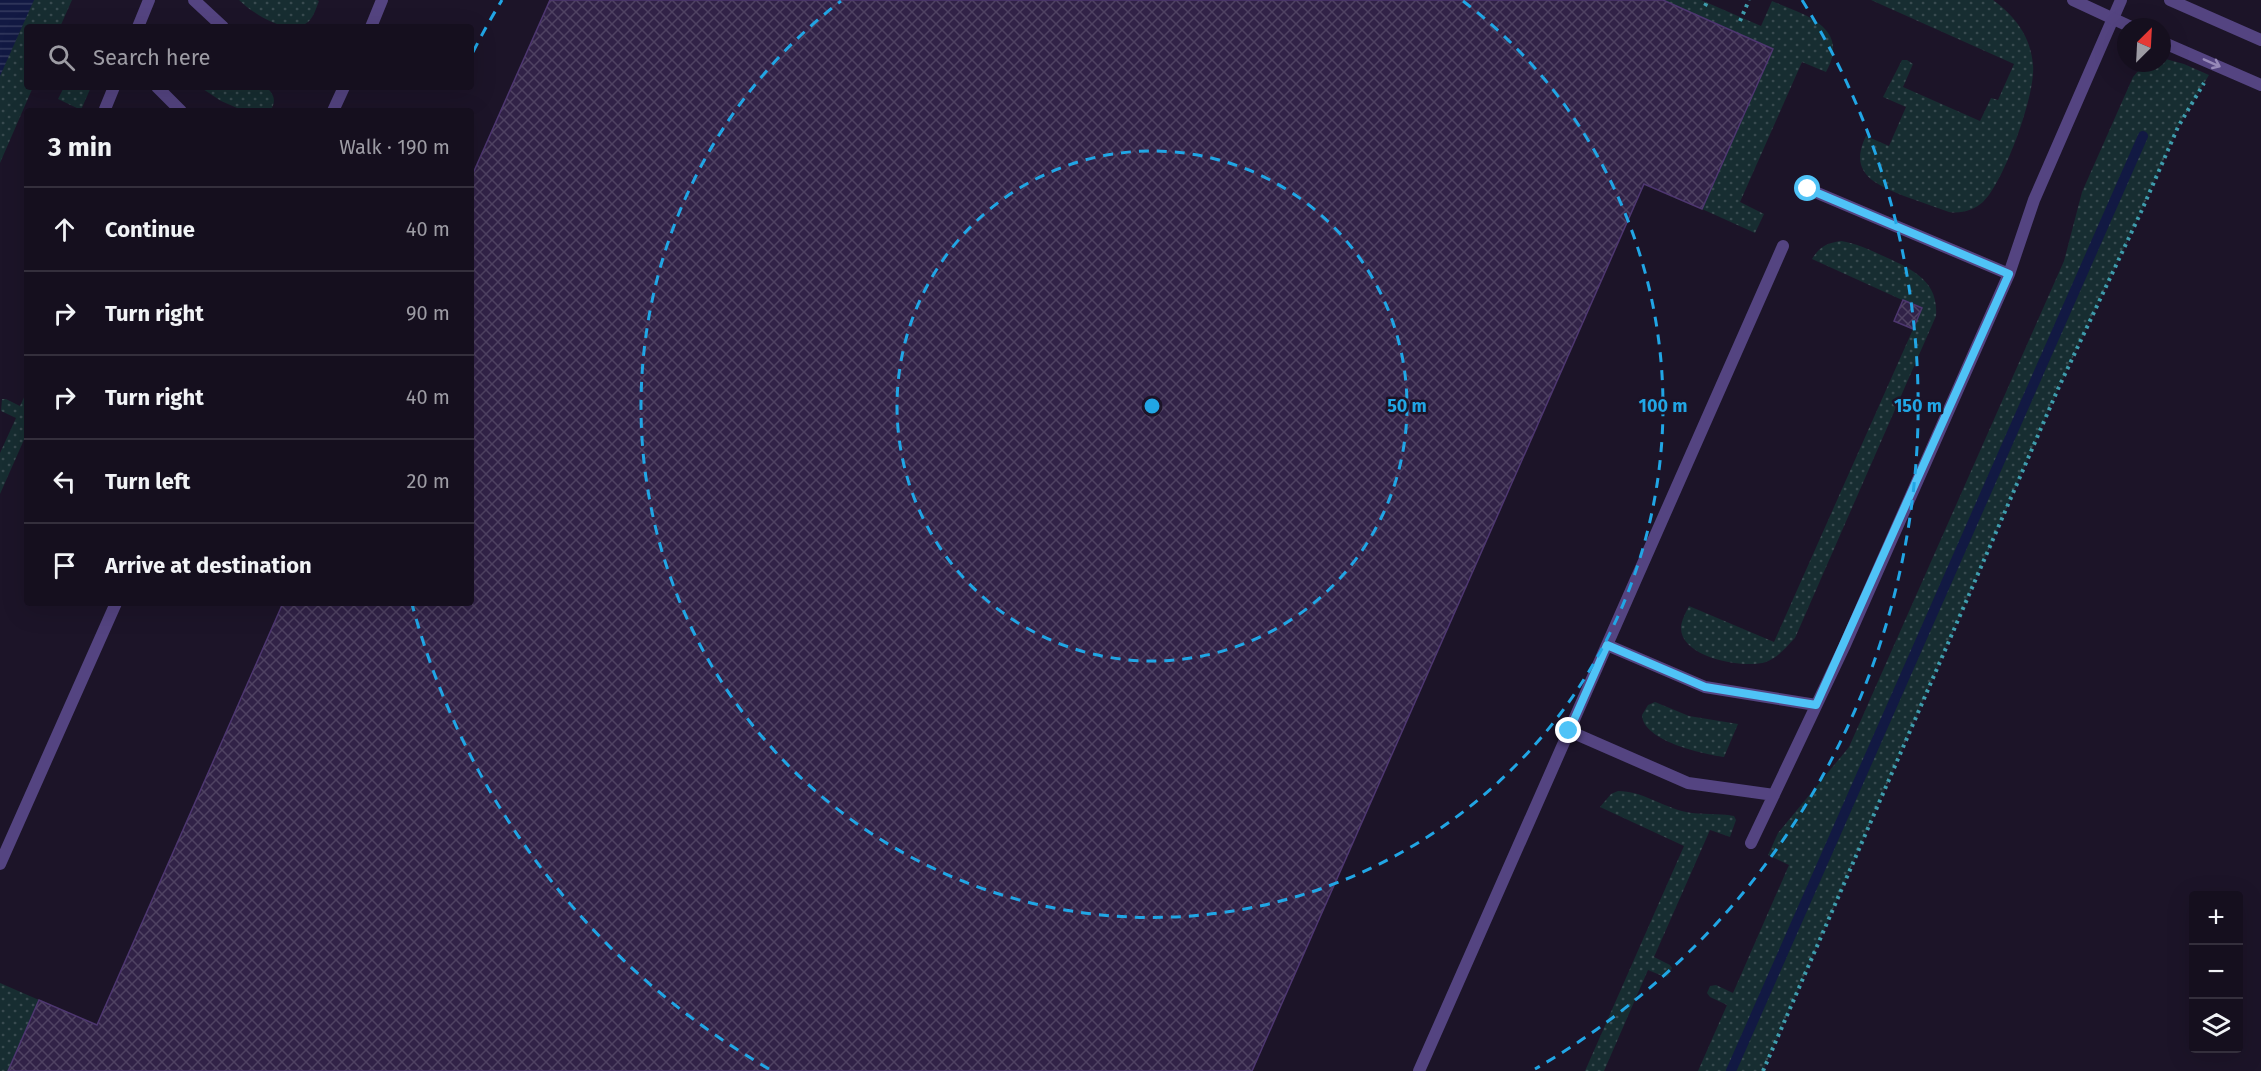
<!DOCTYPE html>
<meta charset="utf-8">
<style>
body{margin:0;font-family:"Fira Sans",sans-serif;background:#221d2b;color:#f1f3f6}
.controls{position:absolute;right:18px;bottom:18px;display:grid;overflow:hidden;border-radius:6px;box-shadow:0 6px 24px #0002}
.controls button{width:54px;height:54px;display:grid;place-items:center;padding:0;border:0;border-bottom:2px solid #342f3c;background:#150f1e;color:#f1f3f6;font:30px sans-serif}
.compass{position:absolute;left:2117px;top:18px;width:54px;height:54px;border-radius:50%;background:#150f1e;box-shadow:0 6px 24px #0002;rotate:24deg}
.stop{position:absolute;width:18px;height:18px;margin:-14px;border:4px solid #4fc3f7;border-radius:50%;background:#fff}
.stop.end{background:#4fc3f7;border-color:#fff;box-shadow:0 2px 6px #0008}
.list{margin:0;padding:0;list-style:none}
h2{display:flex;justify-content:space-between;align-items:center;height:78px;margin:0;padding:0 24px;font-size:26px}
h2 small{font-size:20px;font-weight:400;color:#9d9ca4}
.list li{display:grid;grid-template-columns:39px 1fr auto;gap:18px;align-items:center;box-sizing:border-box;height:84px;padding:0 24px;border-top:2px solid #342f3c}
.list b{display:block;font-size:22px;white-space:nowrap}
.list em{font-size:20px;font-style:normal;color:#9d9ca4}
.icon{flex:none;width:33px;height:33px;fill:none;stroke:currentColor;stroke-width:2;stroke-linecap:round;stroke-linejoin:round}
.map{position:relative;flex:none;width:2261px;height:1071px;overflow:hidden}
.search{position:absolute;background:#150f1e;box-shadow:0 6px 24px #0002;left:24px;top:24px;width:450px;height:66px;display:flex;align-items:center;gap:15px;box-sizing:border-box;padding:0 21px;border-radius:6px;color:#9d9ca4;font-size:22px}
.panel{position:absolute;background:#150f1e;box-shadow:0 6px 24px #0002;left:24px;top:108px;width:450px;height:498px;border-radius:6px}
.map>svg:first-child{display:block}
.grass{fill:url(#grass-dots)}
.water{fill:url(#water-rules)}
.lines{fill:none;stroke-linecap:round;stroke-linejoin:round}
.stream{stroke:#121943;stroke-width:10}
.building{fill:url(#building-cross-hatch);stroke:#4e3770;stroke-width:1.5}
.path{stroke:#3f9dae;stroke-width:4;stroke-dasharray:3 4.5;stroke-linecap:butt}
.service{stroke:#544481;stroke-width:12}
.tertiary{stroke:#544481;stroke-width:12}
.oneway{stroke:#9789b8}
.route{stroke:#4fc3f7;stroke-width:8}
.ring{fill:none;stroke:#21a6e5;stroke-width:3;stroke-dasharray:10 8}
.centre{fill:#21a6e5;stroke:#1c1428;stroke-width:3}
.ring-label{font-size:18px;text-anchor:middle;font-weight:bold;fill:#21a6e5;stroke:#1c1428;stroke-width:5;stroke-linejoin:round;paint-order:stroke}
</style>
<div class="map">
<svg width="2261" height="1071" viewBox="0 0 2261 1071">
<defs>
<pattern id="grass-dots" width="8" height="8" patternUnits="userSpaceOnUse" patternTransform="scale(1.5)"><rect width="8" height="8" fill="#172d31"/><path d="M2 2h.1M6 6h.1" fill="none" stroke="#394b50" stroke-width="1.8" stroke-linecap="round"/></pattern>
<pattern id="water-rules" width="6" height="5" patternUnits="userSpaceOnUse" patternTransform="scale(1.5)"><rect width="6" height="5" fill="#121943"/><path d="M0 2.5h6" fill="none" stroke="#343a5f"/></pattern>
<pattern id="building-cross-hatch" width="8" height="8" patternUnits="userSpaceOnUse" patternTransform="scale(1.5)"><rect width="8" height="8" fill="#312247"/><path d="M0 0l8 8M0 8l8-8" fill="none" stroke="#4f4262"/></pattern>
</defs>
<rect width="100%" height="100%" fill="#1c1428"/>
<path class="grass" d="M0 0H72L60 27H27V87H33L0 163Z
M239 0H317L319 1C316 8 314 17 308 22 290 38 252 13 239 0Z
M1663 0H1701L1761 26 1772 1C1805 15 1851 27 1826 72L1802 62 1740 202 1764 214 1755 233 1702 209 1773 49Z
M1871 0H1993C2015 16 2031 37 2033 65 2036 94 2004 182 1983 202 1974 210 1961 214 1949 212 1934 207 1919 201 1904 196 1874 184 1848 173 1866 136L1889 146 1906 107 1883 97 1902 60H1907L1913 64 1903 87 1980 121 1991 98 1998 100 2014 64Z
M2162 58 2184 64 2209 75 2178 127 2141 212 2058 389 1763 1071H1698L1727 1005 1710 997 1707 993 1710 986 1716 985 1733 993 1789 865 1768 855 1778 833 1849 747 2064 261 2082 192 2133 77 2145 63H2162Z
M64 87H91L81 110 58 99Z
M200 87H266C274 94 277 101 270 111H244L221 101Z
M1841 241C1855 243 1868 249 1881 255 1909 268 1939 279 1936 316L1795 638C1786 647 1778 658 1766 662 1744 669 1681 658 1681 628 1681 621 1686 612 1689 606L1774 642 1922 309 1812 259C1820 246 1827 243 1841 241Z
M27 391V433L0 494V453L16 418 1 411 2 399H6L20 406Z
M1655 702 1689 716 1738 724 1724 757C1703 754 1643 741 1642 715L1648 705Z
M1618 791C1642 791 1663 807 1686 812 1702 815 1718 813 1734 816L1736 820 1730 837 1710 830 1654 957 1670 965 1672 968 1668 976 1665 977 1648 970 1604 1071H1585L1684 846 1600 807 1611 794Z
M0 983 39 1000 8 1071H0Z"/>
<path class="water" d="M0 0H34L0 76Z"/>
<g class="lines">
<path class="stream" d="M1731 1071 2143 136"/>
</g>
<path class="building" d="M550 0H1663L1773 49 1702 209 1644 184 1252 1071H8L39 1000 97 1025 283 603H471V178Z
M1903 300 1922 308 1913 329 1894 321Z"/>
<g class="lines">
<path class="path" d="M1705 6 1708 0
M1740 21 1749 0
M1763 1071 2058 389 2141 212 2178 127 2204 83"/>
<path class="service" d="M194 0 223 27
M138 27 149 0
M371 27 382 0
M157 87 181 111
M105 109 114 87
M333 111 344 87
M1808 189 2009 274
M1607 645 1705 687 1816 705
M1569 731 1688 783 1774 795
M1751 843 1844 647 2009 274 2034 200 2121 0
M0 864 116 603
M1419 1071 1783 246"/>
<path class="tertiary" d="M2073 0 2131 27
M2170 0 2261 40
M2162 42 2261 85"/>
</g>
<defs><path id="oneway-shaft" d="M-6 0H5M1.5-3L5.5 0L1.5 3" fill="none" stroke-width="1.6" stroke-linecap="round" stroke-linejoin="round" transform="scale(1.5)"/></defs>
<use class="oneway" href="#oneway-shaft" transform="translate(2212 63) rotate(24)"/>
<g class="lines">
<path class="route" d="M1569 731 1607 645 1705 687 1816 705 2009 274 1808 189"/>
</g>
<g class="ring">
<circle cx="1152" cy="406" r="255"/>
<path d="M1463 1A511 511 0 1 1 841 1"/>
<path d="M769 1069A766 766 0 0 1 412 604M473 52A766 766 0 0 1 502 0M1802 0A766 766 0 0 1 1535 1069"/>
</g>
<circle cx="1152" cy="406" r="9" class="centre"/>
<g class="ring-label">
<text x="1407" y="412">50 m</text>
<text x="1663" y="412">100 m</text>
<text x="1918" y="412">150 m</text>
</g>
</svg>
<div class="controls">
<button>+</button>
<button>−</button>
<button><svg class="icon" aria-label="layers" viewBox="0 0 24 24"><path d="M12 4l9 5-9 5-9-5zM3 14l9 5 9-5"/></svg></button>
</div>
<svg class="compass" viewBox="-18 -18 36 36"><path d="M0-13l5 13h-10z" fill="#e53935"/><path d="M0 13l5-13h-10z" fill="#9d9ca4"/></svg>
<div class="stop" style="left:1808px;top:189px"></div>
<div class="stop end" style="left:1569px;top:731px"></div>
<div class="search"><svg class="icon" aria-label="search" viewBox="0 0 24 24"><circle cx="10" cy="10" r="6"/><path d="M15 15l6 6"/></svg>Search here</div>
<section class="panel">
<h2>3 min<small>Walk · 190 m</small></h2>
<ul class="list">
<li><svg class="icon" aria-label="ahead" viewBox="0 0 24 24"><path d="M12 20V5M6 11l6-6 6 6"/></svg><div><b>Continue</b></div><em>40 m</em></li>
<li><svg class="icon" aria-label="right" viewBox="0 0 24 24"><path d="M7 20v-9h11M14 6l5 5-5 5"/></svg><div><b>Turn right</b></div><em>90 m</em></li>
<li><svg class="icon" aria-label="right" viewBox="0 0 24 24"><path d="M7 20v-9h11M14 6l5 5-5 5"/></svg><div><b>Turn right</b></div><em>40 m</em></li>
<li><svg class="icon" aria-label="left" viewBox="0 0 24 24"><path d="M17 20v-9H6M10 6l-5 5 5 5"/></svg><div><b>Turn left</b></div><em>20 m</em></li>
<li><svg class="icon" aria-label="arrive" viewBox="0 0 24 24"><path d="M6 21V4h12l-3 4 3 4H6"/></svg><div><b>Arrive at destination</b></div></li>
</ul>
</section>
</div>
